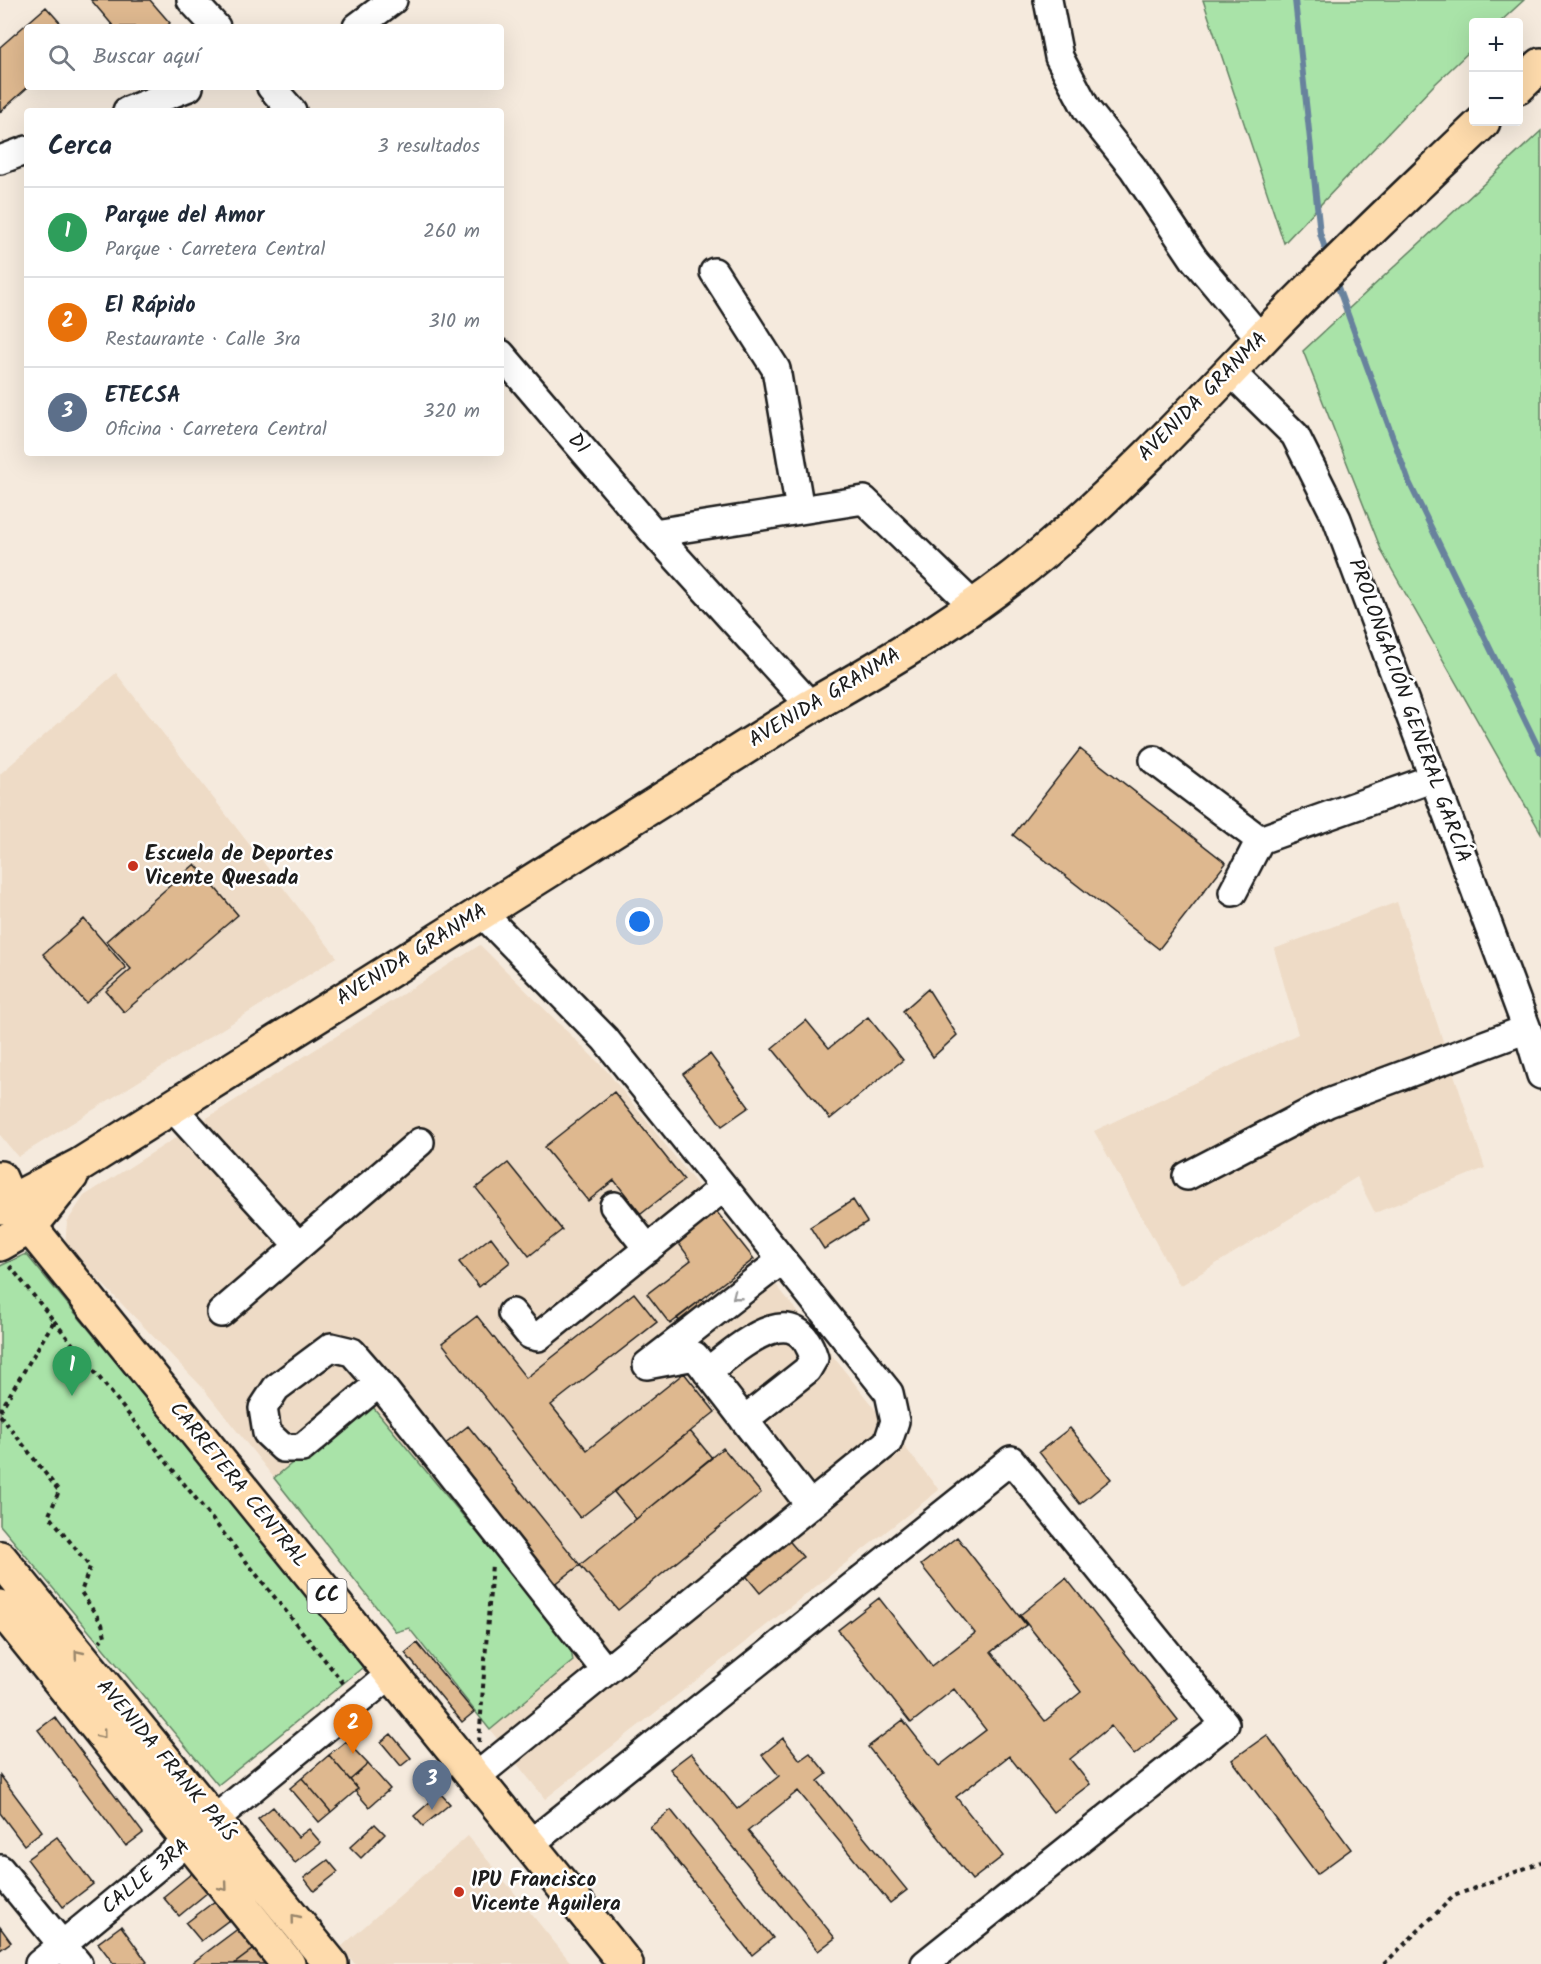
<!DOCTYPE html>
<html lang="es">
<meta charset="utf-8">
<style>
body{margin:0;font-family:Kalam,sans-serif;background:#f6f6f7;color:#1f2937}
.controls{position:absolute;right:18px;top:18px;display:grid;overflow:hidden;border-radius:6px;box-shadow:0 6px 24px #0002}
.controls button{width:54px;height:54px;display:grid;place-items:center;padding:0;border:0;border-bottom:2px solid #e0e1e3;background:#fff;color:#1f2937;font:30px sans-serif}
.you{position:absolute;left:640px;top:922px;width:21px;height:21px;margin:-15px;border:4px solid #fff;border-radius:50%;background:#1a73e8;box-shadow:0 0 0 9px #1a73e833}
.badge{display:grid;place-items:center;width:39px;height:39px;border-radius:50%;background:#c8321e;color:#fff;font-size:20px;font-weight:700}
.pin{position:absolute;translate:-50% -50px;filter:drop-shadow(0 2px 3px #0008)}
.pin::after{content:'';position:absolute;top:32px;width:21px;height:18px;background:inherit;clip-path:polygon(0 0,100% 0,50% 100%)}
.list{margin:0;padding:0;list-style:none}
h2{display:flex;justify-content:space-between;align-items:center;height:78px;margin:0;padding:0 24px;font-size:26px}
h2 small{font-size:20px;font-weight:400;color:#747a83}
.list li{display:grid;grid-template-columns:39px 1fr auto;gap:18px;align-items:center;box-sizing:border-box;height:90px;padding:0 24px;border-top:2px solid #e0e1e3}
.list b{display:block;font-size:22px;white-space:nowrap}
.list p{margin:0;font-size:20px;white-space:nowrap;color:#747a83}
.list em{font-size:20px;font-style:normal;color:#747a83}
.icon{flex:none;width:33px;height:33px;fill:none;stroke:currentColor;stroke-width:2;stroke-linecap:round;stroke-linejoin:round}
.map{position:relative;flex:none;width:1541px;height:1964px;overflow:hidden}
.search{position:absolute;background:#fff;box-shadow:0 6px 24px #0002;left:24px;top:24px;width:480px;height:66px;display:flex;align-items:center;gap:15px;box-sizing:border-box;padding:0 21px;border-radius:6px;color:#747a83;font-size:22px}
.panel{position:absolute;background:#fff;box-shadow:0 6px 24px #0002;left:24px;top:108px;width:480px;height:348px;border-radius:6px}
.map>svg:first-child{display:block}
.built{fill:#eedbc6}
.green{fill:#a9e3a8;stroke:#628062;stroke-width:1.5}
.lines{fill:none;stroke-linecap:round;stroke-linejoin:round}
.stream{stroke:#67829d;stroke-width:6}
.building{fill:#deb88f;stroke:#1c1c1c;stroke-width:1.5}
.minor-casing{stroke:#1c1c1c;stroke-width:32}
.major-casing{stroke:#1c1c1c;stroke-width:38}
.highway-casing{stroke:#1c1c1c;stroke-width:38}
.path{stroke:#1c1c1c;stroke-width:4;stroke-dasharray:4.5 4.5;stroke-linecap:butt}
.minor{stroke:#fff;stroke-width:27}
.major{stroke:#fedbac;stroke-width:33}
.highway{stroke:#fedbac;stroke-width:33}
.oneway{stroke:#999}
.oneway2{stroke:#98856b}
.poi-dot{fill:#c8321e;stroke:#fff;stroke-width:2}
.labels{text-anchor:middle;dominant-baseline:central;stroke-width:5;stroke-linejoin:round;paint-order:stroke}
.shield{fill:#fff;stroke:#606060;stroke-width:1.5}
.shield-label{font-size:20px;font-weight:bold;fill:#1c1c1c}
.street-label{font-size:21px;fill:#1c1c1c;stroke:#fff}
.poi-label{font-size:21px;font-weight:bold;fill:#1c1c1c;stroke:#fff;text-anchor:start}
</style>
<div class="map">
<svg width="1541" height="1964" viewBox="0 0 1541 1964">
<rect width="100%" height="100%" fill="#f5eadd"/>
<filter id="ink" filterUnits="userSpaceOnUse"><feTurbulence type="fractalNoise" baseFrequency=".0167" numOctaves="2"/><feDisplacementMap in="SourceGraphic" scale="12" xChannelSelector="R" yChannelSelector="G"/><feConvolveMatrix kernelMatrix="1 2 1 2 8 2 1 2 1" color-interpolation-filters="sRGB"/></filter>
<g filter="url(#ink)">
<path class="built" d="M116 673 337 957 18 1157 0 1135V774Z
M1397 902 1485 1168 1375 1213 1357 1177 1180 1286 1094 1131 1298 1034 1274 949Z
M480 945 606 1070 939 1490 545 1799 409 1628 396 1632 202 1387 65 1245 67 1222 84 1196Z
M468 1836 572 1964H355L341 1947Z"/>
<path class="green" d="M1203 0H1524L1500 22H1474L1473 48 1433 86 1284 243Z
M1541 131V833L1382 552 1303 351Z
M26 1254 367 1664 218 1785 0 1525V1266Z
M368 1401 570 1645 573 1661 490 1730 409 1628 396 1632 274 1478Z"/>
<g class="lines">
<path class="stream" d="M1295 0 1320 233 1328 258
M1335 279 1409 482 1541 753"/>
</g>
<path class="building" d="M91 0H150L170 23 166 27H114Z
M46 7 64 27H27L28 87 0 112V47Z
M1080 749 1226 863 1159 949 1013 835Z
M195 864 238 915 124 1012 106 991 131 969 106 941Z
M84 919 126 968 86 1003 43 954Z
M928 989 957 1035 933 1057 903 1011Z
M868 1017 903 1060 830 1119 772 1048 806 1020 829 1048Z
M710 1054 749 1107 722 1126 683 1074Z
M614 1092 684 1180 641 1214 614 1180 588 1201 544 1147Z
M508 1163 562 1230 529 1256 476 1188Z
M853 1200 867 1222 824 1249 810 1227Z
M716 1211 754 1259 670 1324 647 1294 691 1260 677 1241Z
M491 1237 510 1262 479 1287 459 1262Z
M634 1293 657 1322 551 1405 587 1450 684 1373 715 1412 580 1518 442 1343 477 1316 526 1378Z
M702 1299 722 1324 697 1343 677 1318Z
M468 1426 580 1565 550 1588 439 1449Z
M1070 1428 1111 1479 1080 1504 1039 1452Z
M690 1431 712 1458 636 1519 614 1492Z
M723 1448 761 1493 618 1610 580 1565Z
M785 1536 803 1557 760 1593 743 1572Z
M957 1537 1026 1625 991 1652 1045 1721 1081 1692 1020 1615 1066 1578 1178 1720 1134 1755 1111 1726 1070 1759 1090 1784 1053 1812 1009 1756 956 1797 1003 1856 972 1880 868 1747 903 1720 939 1766 986 1730 954 1689 911 1723 838 1630 879 1598 932 1666 975 1633 921 1565Z
M417 1643 474 1712 462 1722 405 1653Z
M55 1717 143 1833 126 1846 38 1730Z
M391 1734 411 1758 401 1766 381 1742Z
M1267 1735 1351 1849 1317 1874 1232 1760Z
M783 1738 800 1760 810 1753 827 1774 818 1781 907 1890 890 1903 798 1791 748 1831 835 1938 818 1951 670 1769 691 1753 737 1809 779 1776 762 1755Z
M346 1741 368 1764 350 1780 329 1755Z
M329 1755 358 1789 331 1812 302 1778Z
M368 1764 390 1789 369 1807 355 1791 358 1789 350 1780Z
M0 1775 42 1831 24 1845 0 1813Z
M302 1778 331 1812 319 1822 290 1788Z
M440 1793 450 1804 423 1826 414 1816Z
M273 1807 298 1837 309 1829 321 1843 295 1863 258 1819Z
M671 1810 773 1938 752 1955 650 1827Z
M375 1824 385 1834 361 1858 350 1847Z
M57 1837 93 1884 63 1907 27 1859Z
M328 1860 338 1872 314 1891 304 1878Z
M197 1869 213 1888 179 1916 163 1897Z
M215 1901 229 1920 201 1941 186 1923Z
M121 1926 147 1962 144 1964H114L98 1943Z
M0 1927 11 1942 0 1950Z
M239 1928 254 1949 234 1964H191Z
M254 1949 266 1964H234Z"/>
<g class="lines">
<defs>
<path id="minor" d="M191 0 216 27
M1048 0 1059 57 1087 110 1133 168 1194 259 1261 339
M357 27 393 0
M271 87 292 111
M127 111 189 87
M0 160 27 150
M714 272 776 369 800 510
M501 354 654 533 811 706
M1232 373 1295 435 1337 519 1527 1029 1541 1075
M654 533 864 500 973 605
M1154 760 1260 840
M1233 892 1260 840 1434 778
M172 1107 298 1245
M1187 1176 1328 1103 1527 1029
M614 1206 648 1249
M782 1260 647 1365 695 1356 809 1504
M221 1313 420 1142
M512 1313 530 1335 538 1337 723 1188
M707 1372C736 1350 795 1293 814 1358L807 1370 744 1420
M379 1383 302 1448H283L267 1433 263 1408 276 1388 331 1347 352 1352 379 1383 605 1670
M477 1776 888 1442 895 1421 889 1393 605 1039 481 912
M530 1844 1011 1460 1225 1724 925 1964
M0 1869 78 1964
M39 1964 391 1674"/>
<path id="major" d="M1518 87 1541 65
M0 1207 80 1165 811 706C894 659 980 608 1052 545 1127 481 1195 408 1262 338 1334 263 1409 193 1483 122
M0 1244 30 1227 71 1176
M0 1558 331 1964
M0 1607 288 1964"/>
<path id="highway" d="M0 1178 10 1201 30 1227 626 1964"/>
</defs>
<use href="#minor" class="minor-casing"/>
<use href="#major" class="major-casing"/>
<use href="#highway" class="highway-casing"/>
<path class="path" d="M54 1321 344 1684
M0 1411 54 1321 9 1265
M0 1415 59 1491 49 1515 90 1567 81 1592 102 1624 105 1636 100 1641
M479 1742 492 1564
M1384 1964 1454 1896 1541 1862"/>
<use href="#minor" class="minor"/>
<use href="#major" class="major"/>
<use href="#highway" class="highway"/>
</g>
<defs><path id="oneway-chevron" d="M-2-3.5L2.5 0L-2 3.5" fill="none" stroke-width="1.6" stroke-linecap="round" stroke-linejoin="round" transform="scale(1.5)"/></defs>
<use class="oneway" href="#oneway-chevron" transform="translate(736 1296) rotate(142)"/>
<g class="oneway2">
<use href="#oneway-chevron" transform="translate(78 1654) rotate(-129)"/>
<use href="#oneway-chevron" transform="translate(102 1735) rotate(51)"/>
<use href="#oneway-chevron" transform="translate(224 1887) rotate(50)"/>
<use href="#oneway-chevron" transform="translate(295 1918) rotate(-129)"/>
</g>
</g>
<g class="poi-dot">
<circle cx="133" cy="866" r="6"/>
<circle cx="459" cy="1892" r="6"/>
</g>
<g class="labels">
<rect class="shield" x="307.5" y="1579" width="39" height="34" rx="4.5"/>
<g class="shield-label">
<text x="327" y="1596">CC</text>
</g>
<g class="street-label">
<text transform="translate(1203 397) rotate(-45)">AVENIDA GRANMA</text>
<text transform="translate(578 444) rotate(49)">D1</text>
<text transform="translate(825 698) rotate(-31)">AVENIDA GRANMA</text>
<text transform="translate(1409 711) rotate(70)">PROLONGACIÓN GENERAL GARCÍA</text>
<text transform="translate(412 955) rotate(-32)">AVENIDA GRANMA</text>
<text transform="translate(238 1485) rotate(51)">CARRETERA CENTRAL</text>
<text transform="translate(166 1761) rotate(50)">AVENIDA FRANK PAÍS</text>
<text transform="translate(146 1877) rotate(-39)">CALLE 3RA</text>
</g>
<g class="poi-label">
<text x="145" y="854">Escuela de Deportes<tspan x="145" dy="24">Vicente Quesada</tspan></text>
<text x="471" y="1880">IPU Francisco<tspan x="471" dy="24">Vicente Aguilera</tspan></text>
</g>
</g>
</svg>
<div class="controls">
<button>+</button>
<button>−</button>
</div>
<div class="you"></div>
<div class="pin badge" style="left:72px;top:1396px;background:#2e9e5b">1</div>
<div class="pin badge" style="left:353px;top:1754px;background:#e8710a">2</div>
<div class="pin badge" style="left:432px;top:1810px;background:#5c6f8a">3</div>
<div class="search"><svg class="icon" aria-label="search" viewBox="0 0 24 24"><circle cx="10" cy="10" r="6"/><path d="M15 15l6 6"/></svg>Buscar aquí</div>
<section class="panel">
<h2>Cerca<small>3 resultados</small></h2>
<ul class="list">
<li><span class="badge" style="background:#2e9e5b">1</span><div><b>Parque del Amor</b><p>Parque · Carretera Central</p></div><em>260 m</em></li>
<li><span class="badge" style="background:#e8710a">2</span><div><b>El Rápido</b><p>Restaurante · Calle 3ra</p></div><em>310 m</em></li>
<li><span class="badge" style="background:#5c6f8a">3</span><div><b>ETECSA</b><p>Oficina · Carretera Central</p></div><em>320 m</em></li>
</ul>
</section>
</div>
